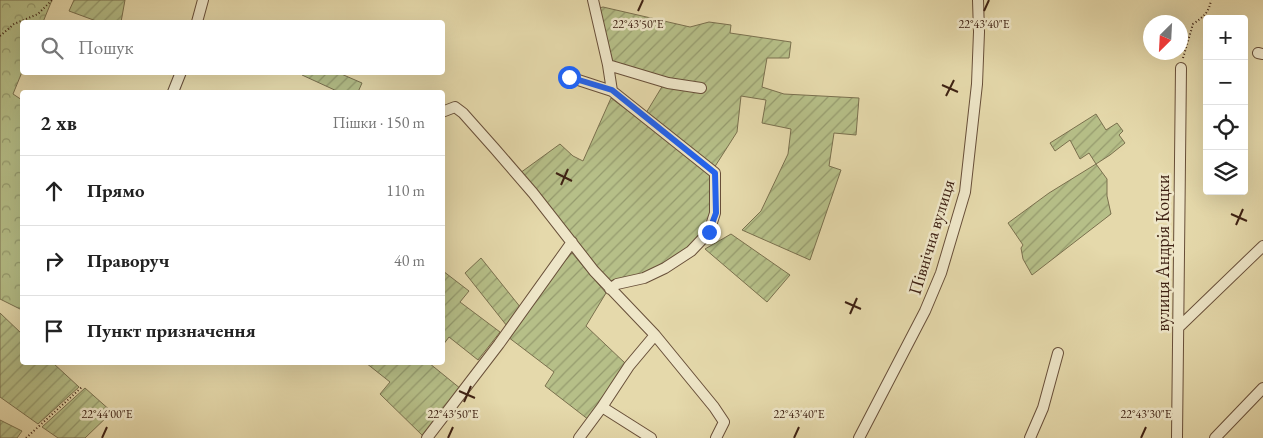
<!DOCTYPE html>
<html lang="uk">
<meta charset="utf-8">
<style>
body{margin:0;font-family:"EB Garamond",serif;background:#f6f6f6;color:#222}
.controls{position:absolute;right:15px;top:15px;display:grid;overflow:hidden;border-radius:5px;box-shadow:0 5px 20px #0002}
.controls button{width:45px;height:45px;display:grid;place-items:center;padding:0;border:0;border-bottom:1px solid #e0e0e0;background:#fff;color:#222;font:25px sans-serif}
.compass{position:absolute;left:1143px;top:15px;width:45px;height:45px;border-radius:50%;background:#fff;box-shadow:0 5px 20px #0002;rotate:204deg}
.stop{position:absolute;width:15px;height:15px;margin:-11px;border:4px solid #2563eb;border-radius:50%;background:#fff}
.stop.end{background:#2563eb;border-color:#fff;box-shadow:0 1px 5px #0008}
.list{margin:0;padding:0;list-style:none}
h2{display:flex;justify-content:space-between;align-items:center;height:65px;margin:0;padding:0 20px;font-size:21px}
h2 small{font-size:16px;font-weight:400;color:#767676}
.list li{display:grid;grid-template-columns:32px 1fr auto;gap:15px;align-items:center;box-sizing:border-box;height:70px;padding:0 20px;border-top:1px solid #e0e0e0}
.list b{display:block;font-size:19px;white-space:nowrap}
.list em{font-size:16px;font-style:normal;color:#767676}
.icon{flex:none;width:28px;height:28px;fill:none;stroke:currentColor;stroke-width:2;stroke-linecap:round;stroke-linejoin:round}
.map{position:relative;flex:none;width:1263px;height:438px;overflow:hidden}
.search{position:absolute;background:#fff;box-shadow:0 5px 20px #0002;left:20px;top:20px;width:425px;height:55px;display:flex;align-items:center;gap:12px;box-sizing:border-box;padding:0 18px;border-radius:5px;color:#767676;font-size:19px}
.panel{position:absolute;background:#fff;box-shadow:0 5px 20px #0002;left:20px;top:90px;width:425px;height:275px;border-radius:5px}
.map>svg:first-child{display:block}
.forest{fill:url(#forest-crowns);stroke:#7a704e}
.garden{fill:url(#garden-furrows);stroke:#7a704e}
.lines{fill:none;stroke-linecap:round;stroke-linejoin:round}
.minor-casing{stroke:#684f39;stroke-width:12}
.path{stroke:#3e2113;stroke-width:2;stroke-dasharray:1 2.5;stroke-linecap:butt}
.minor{stroke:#eee6c8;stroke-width:10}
.route{stroke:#2563eb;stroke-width:6}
.ticks{fill:none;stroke:#3e2113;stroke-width:2}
.labels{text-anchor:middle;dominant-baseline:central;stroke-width:5;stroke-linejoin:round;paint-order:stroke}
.street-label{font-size:18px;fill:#3e2113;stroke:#eee6c8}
.ticks-label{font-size:12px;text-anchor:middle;fill:#3e2113;stroke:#eee6c8;stroke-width:5;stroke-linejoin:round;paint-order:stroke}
</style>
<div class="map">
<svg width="1263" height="438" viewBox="0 0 1263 438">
<defs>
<pattern id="forest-crowns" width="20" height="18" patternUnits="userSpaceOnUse" patternTransform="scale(1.25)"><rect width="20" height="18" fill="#b6bf88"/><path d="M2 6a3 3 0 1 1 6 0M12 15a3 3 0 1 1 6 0" fill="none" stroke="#959b6e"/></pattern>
<pattern id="garden-furrows" width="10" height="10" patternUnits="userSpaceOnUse" patternTransform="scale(1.25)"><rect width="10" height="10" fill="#b6bf88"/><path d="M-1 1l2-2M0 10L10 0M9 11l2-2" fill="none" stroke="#959b6e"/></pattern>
</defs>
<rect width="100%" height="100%" fill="#e5d9ab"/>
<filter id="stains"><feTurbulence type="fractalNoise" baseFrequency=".004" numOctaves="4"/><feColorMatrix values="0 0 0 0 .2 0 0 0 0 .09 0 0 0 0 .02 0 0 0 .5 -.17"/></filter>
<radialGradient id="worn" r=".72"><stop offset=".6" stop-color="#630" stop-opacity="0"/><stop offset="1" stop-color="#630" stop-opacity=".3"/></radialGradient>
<path class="forest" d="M0 0H52L43 22H22V72L13 94 22 100V310L0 299Z"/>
<path class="garden" d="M74 0H125L121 22H99L69 11Z
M603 7 690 27 709 22 731 25 730 33 791 42 789 58H767L762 87 784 94 859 98 856 135 834 133 829 166 841 170 810 260 742 230 761 211 788 154 791 129 762 123 766 100 741 96 737 132 714 168 646 113 663 85 671 81 613 63 599 8Z
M303 73H339L362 83 358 92H339L302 75Z
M611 98 680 150 711 176C711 194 715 213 706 229 704 234 699 237 696 241 673 264 641 277 610 281L606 278 585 251 520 173 560 144 573 156 583 161Z
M1096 114 1106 130 1117 123 1123 131 1119 135 1125 143 1110 155 1096 164 1107 179V196L1111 214 1032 275 1023 259 1021 248 1023 245 1008 223 1049 193 1096 164 1089 153 1080 159 1070 140 1055 151 1050 143Z
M731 234 790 275 767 302 705 249Z
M572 253 606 293 586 326 626 364 589 420 545 386 554 372 508 337 561 265Z
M481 258 521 308 507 326 465 273Z
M443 271 469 291 460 302 500 332 478 360 449 337 443 345Z
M0 313 22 334V362L53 363 79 387 38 424 0 397Z
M366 363H429L461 389 424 437 380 394 390 382Z
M85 388 112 412 85 438H58L42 427Z
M0 420 22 431 17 438H0Z"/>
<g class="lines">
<defs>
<path id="minor" d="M593 0 608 65 612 91
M197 22 203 0
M1258 53 1263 54
M608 65 668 83 701 88
M569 77 612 91 715 173V213L709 232 691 251 665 268 644 278 617 284 610 289
M173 92 181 72
M442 112 455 107 463 113 495 149 533 193 594 271 655 335 714 407 724 422 716 438
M1178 328 1263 246
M602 407 651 438
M427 438 499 344 572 242
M579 438 602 407 629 366 655 335
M859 438 925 311 941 273 965 192 977 84 979 32 978 0
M1030 438 1043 408 1058 353
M1177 438 1181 68
M1215 438 1263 388"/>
</defs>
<use href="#minor" class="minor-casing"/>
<path class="path" d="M0 36 14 24 38 14 52 0
M1183 58 1193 24C1203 17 1209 13 1211 0
M26 438 82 387"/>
<use href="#minor" class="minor"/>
</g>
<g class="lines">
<path class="route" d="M569 77 612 90 715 173 716 213 709 232"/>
</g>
<path class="ticks" d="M638 11 643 0M984 11 989 0M942 85 958 92M946 96 954 80M556 173 572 181M561 185 568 169M1231 214 1247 221M1236 225 1243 209M845 302 861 309M850 314 857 298M459 391 475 398M464 402 471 386M102 438 107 427M448 438 453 427M794 438 799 427M1141 438 1146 427"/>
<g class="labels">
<g class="street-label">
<text transform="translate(931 237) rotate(-73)">Північна вулиця</text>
<text transform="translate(1162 253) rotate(-90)">вулиця Андрія Коцки</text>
</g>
</g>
<g class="ticks-label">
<text x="638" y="28">22°43'50"E</text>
<text x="984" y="28">22°43'40"E</text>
<text x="107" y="418">22°44'00"E</text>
<text x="453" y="418">22°43'50"E</text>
<text x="799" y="418">22°43'40"E</text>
<text x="1146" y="418">22°43'30"E</text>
</g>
<rect width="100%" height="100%" filter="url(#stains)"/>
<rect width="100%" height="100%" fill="url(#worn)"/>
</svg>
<div class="controls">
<button>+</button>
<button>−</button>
<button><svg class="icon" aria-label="locate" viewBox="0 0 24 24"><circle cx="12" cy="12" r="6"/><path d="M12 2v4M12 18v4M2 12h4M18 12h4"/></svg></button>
<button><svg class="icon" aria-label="layers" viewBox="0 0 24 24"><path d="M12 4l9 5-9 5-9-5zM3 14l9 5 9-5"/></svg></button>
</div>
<svg class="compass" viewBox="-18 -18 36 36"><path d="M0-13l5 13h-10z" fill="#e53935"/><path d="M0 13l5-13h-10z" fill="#767676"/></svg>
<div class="stop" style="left:569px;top:77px"></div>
<div class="stop end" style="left:709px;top:232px"></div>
<div class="search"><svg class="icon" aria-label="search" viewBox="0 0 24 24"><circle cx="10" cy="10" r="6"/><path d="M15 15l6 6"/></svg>Пошук</div>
<section class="panel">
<h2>2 хв<small>Пішки · 150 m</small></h2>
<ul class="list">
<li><svg class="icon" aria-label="ahead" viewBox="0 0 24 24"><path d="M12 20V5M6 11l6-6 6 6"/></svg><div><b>Прямо</b></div><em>110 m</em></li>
<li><svg class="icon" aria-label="right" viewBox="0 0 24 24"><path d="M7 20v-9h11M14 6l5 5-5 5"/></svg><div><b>Праворуч</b></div><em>40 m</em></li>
<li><svg class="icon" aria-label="arrive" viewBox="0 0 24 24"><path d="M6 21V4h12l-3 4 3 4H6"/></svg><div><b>Пункт призначення</b></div></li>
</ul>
</section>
</div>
